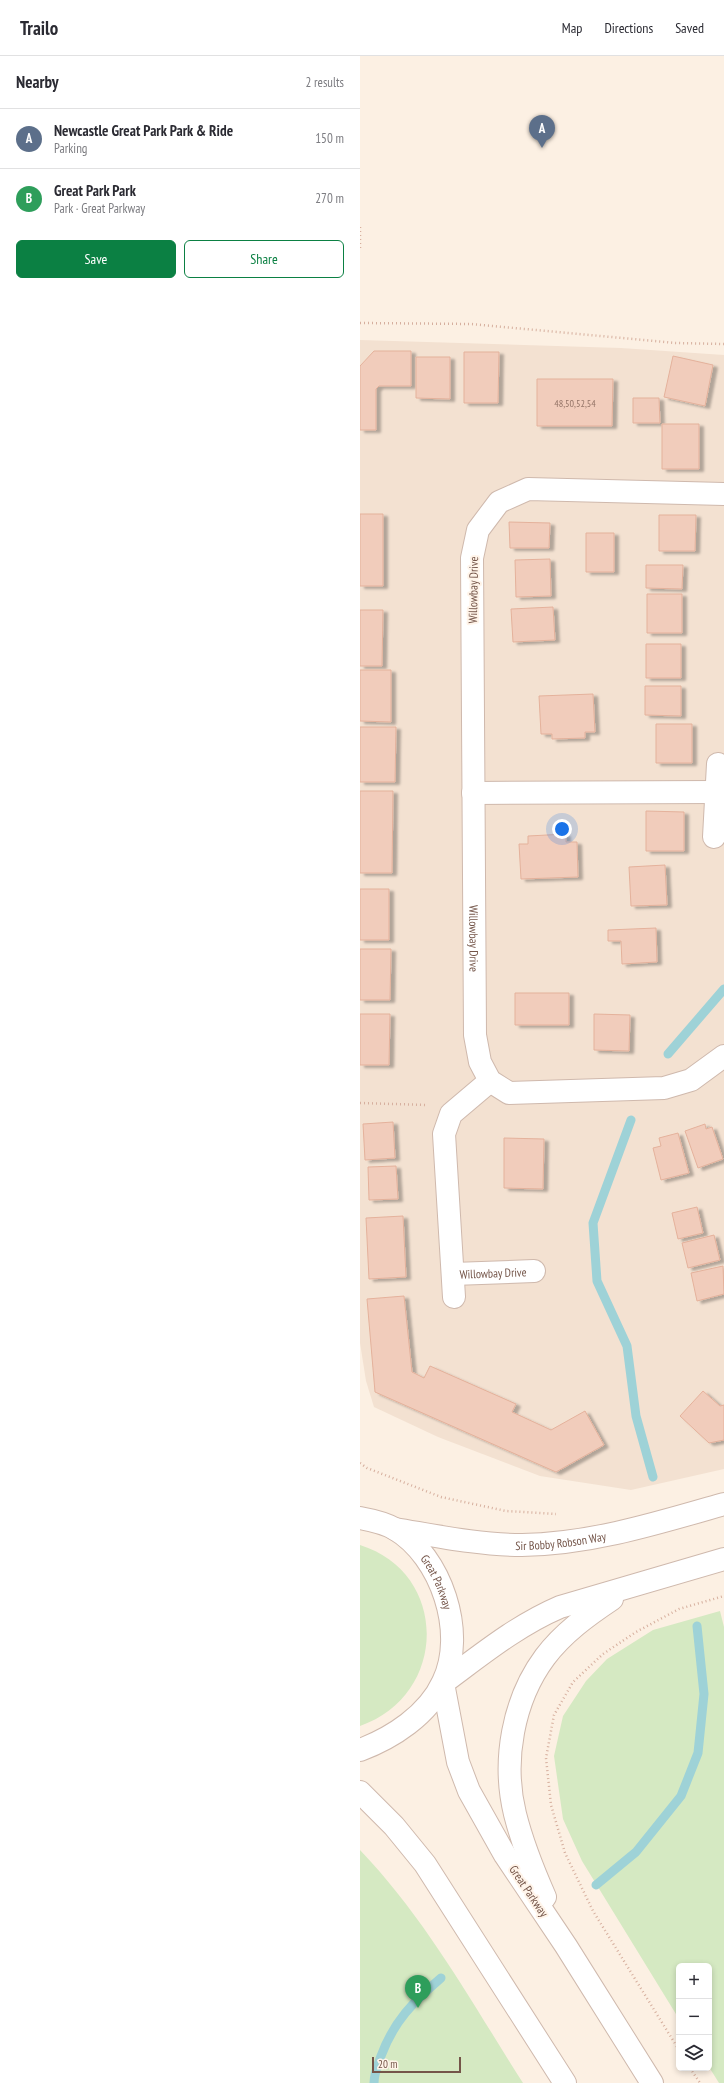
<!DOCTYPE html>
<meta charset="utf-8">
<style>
body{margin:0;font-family:"PT Sans Narrow",sans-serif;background:#f2f2f3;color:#2b2b33}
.controls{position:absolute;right:12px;bottom:12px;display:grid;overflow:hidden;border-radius:6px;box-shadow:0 2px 6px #0003}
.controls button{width:36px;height:36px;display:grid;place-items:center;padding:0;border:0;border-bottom:1px solid #e1e1e2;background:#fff;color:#2b2b33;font:20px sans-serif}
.scale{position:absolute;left:12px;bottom:10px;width:89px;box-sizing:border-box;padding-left:4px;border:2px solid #745549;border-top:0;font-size:11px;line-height:14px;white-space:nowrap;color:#745549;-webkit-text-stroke:3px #fff4e9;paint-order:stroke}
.you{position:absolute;left:202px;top:773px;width:14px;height:14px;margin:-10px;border:3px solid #fff;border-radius:50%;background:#1a73e8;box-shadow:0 0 0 6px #1a73e833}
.badge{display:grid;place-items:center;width:26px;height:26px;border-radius:50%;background:#0b8043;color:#fff;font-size:13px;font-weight:700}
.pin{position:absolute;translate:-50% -33px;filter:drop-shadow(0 1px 2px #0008)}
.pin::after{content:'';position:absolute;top:21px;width:14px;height:12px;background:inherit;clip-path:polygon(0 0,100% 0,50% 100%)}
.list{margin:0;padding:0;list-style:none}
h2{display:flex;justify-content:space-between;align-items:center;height:52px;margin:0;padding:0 16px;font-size:17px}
h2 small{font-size:13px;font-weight:400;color:#7c7c81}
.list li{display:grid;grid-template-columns:26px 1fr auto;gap:12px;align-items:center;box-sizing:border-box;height:60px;padding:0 16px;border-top:1px solid #e1e1e2}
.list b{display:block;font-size:15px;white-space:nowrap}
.list p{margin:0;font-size:13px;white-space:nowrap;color:#7c7c81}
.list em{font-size:13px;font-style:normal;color:#7c7c81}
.actions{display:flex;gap:8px;padding:12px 16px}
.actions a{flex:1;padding:9px 0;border:1px solid #0b8043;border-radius:6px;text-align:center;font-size:14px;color:#0b8043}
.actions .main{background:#0b8043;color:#fff}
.icon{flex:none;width:22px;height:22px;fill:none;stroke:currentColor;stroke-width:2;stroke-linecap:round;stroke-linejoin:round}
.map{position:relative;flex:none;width:364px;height:2027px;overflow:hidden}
header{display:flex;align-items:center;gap:24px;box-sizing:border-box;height:56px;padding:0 20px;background:#fff;border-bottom:1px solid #e1e1e2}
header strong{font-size:19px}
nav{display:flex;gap:22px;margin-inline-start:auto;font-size:14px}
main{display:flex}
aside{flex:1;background:#fff}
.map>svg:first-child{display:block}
.residential{fill:#f3e1d1}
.green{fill:#d5e9c2}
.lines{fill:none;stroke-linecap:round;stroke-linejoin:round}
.stream{stroke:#9ed2d7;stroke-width:9}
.building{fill:#f1ccbb;stroke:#e4b19b;filter:url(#shadow)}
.minor-casing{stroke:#cfb9ad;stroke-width:24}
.path{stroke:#d6af9e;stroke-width:2.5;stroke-dasharray:1 3;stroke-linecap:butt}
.minor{stroke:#fff;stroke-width:22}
.labels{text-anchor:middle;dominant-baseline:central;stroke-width:4;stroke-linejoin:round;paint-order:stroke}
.number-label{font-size:10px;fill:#937366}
.street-label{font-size:12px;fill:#745549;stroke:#fff4e9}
</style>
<header>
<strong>Trailo</strong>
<nav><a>Map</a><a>Directions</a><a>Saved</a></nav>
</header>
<main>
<aside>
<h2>Nearby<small>2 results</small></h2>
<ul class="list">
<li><span class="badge" style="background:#5c6f8a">A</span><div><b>Newcastle Great Park Park &amp; Ride</b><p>Parking</p></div><em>150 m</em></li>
<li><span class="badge" style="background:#2e9e5b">B</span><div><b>Great Park Park</b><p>Park · Great Parkway</p></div><em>270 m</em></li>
</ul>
<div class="actions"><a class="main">Save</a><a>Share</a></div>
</aside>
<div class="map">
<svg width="364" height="2027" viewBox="0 0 364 2027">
<defs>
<filter id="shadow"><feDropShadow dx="4.5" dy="2.5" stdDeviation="1" flood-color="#0004"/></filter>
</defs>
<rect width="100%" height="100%" fill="#fcf0e3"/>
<path class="residential" d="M0 284 261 292 364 299V1413L271 1434 180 1420 78 1381 14 1351 6 1325 0 1287Z"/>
<path class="green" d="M0 1489C90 1517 88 1640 0 1670Z
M360 1555 364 1571V2027H359L349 2011V1910H319V1963L222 1805 203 1763 194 1700 203 1660 226 1625 247 1603 293 1574Z
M0 1794C66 1863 112 1947 163 2027H0Z"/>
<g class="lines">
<path class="stream" d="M308 998 364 933
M271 1064 233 1167 237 1225 267 1290 276 1360 293 1421
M236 1829 276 1796 321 1740 338 1697 344 1638 337 1570
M14 2027C14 2017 18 2009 21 2000 34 1965 53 1946 81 1922"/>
</g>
<path class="building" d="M14 295H51V330H19L16 333V374H0V310Z
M104 296H139L138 347H104Z
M313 300 353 309 345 350 304 341Z
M56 301H90V343L56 342Z
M177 323H253L252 370H177Z
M273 342H299L300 367H273Z
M302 368H339V413H302Z
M0 458H23V530H0Z
M299 459H336L335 495H299Z
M149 466 190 467 189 492H150Z
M226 477H254V516H226Z
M190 503 191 540 156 541 155 504Z
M286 509H323L322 533 286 532Z
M287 538H322V577H287Z
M193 551 195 584 153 586 151 553Z
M0 554H23L22 610H0Z
M286 588H321V622H286Z
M0 614H31V666L0 665Z
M285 630H321V660L285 659Z
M233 638 235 676H225V682L192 683V678H181L179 640Z
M296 668H332V707H296Z
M0 671H36L35 726H0Z
M0 735H33L32 817H0Z
M286 755 324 756V795H286Z
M206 778V786H217L218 821 161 823 159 788H168V780Z
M305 809 307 849 271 850 269 811Z
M0 833H29V884H0Z
M296 872 297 906 262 908 261 885H248V874Z
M0 893H31L30 944H0Z
M155 937H209V969H155Z
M0 958H30L29 1009H0Z
M234 958 270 959 269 995 234 994Z
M33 1066 35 1102 5 1104 3 1068Z
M345 1068 346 1073 352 1071 363 1103 338 1112 325 1075Z
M318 1077 329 1117 301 1124 293 1092 301 1090 299 1082Z
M144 1082 184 1083 183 1133 144 1132Z
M36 1110 38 1143 9 1144 8 1111Z
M337 1151 343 1177 318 1183 312 1157Z
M43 1160 46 1221 9 1223 6 1162Z
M354 1179 360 1204 328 1212 322 1187Z
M363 1210 364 1238 337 1245 331 1217Z
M44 1240 52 1316 64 1322 70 1310 156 1348 152 1356 191 1374 225 1355 244 1389 196 1416 15 1336 7 1243Z
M343 1335 360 1350 364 1349V1384L349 1387 320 1360Z"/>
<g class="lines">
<defs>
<g id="minor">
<path id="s1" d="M364 438 168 433 139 446 118 474 112 502 115 979 120 1006 130 1025 149 1037 304 1032 331 1024 364 1000"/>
<path d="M113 737 357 736"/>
<path d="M354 781 358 708"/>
<path id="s2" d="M93 1218 174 1215"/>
<path d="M94 1241 84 1078 91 1058 130 1025"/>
<path id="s3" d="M0 1462C11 1464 25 1467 35 1473 81 1500 107 1577 83 1626 68 1659 32 1682 0 1694"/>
<path id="s4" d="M35 1473C77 1480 119 1489 162 1489 231 1488 298 1467 364 1448"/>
<path d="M0 1736 34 1770 65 1808 205 2027"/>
<path d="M185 1841C173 1814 162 1786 155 1758 142 1705 153 1644 185 1601 203 1577 228 1559 252 1543"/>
<path d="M292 2027 206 1890 145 1799 109 1735 98 1706 83 1627C121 1599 156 1570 200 1551L364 1503"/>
</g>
</defs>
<use href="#minor" class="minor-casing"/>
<path class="path" d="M0 192V169
M0 267 111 268 316 287 364 288
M0 1047 66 1049
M0 1407 7 1412 81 1441 146 1455 196 1458
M319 1994 233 1855 205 1797 191 1749 186 1702 194 1659 213 1626 243 1598 276 1576 319 1553 364 1540
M330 2012 340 2027"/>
<use href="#minor" class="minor"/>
</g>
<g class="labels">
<g class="number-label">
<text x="215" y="347">48,50,52,54</text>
</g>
<g class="street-label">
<text transform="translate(113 534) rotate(-89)">Willowbay Drive</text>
<text stroke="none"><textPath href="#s1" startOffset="672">Willowbay Drive</textPath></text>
<text stroke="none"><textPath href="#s2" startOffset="40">Willowbay Drive</textPath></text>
<text stroke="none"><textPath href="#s4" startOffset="167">Sir Bobby Robson Way</textPath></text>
<text stroke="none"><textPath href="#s3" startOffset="106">Great Parkway</textPath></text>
<text transform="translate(169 1835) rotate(56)">Great Parkway</text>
</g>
</g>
</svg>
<div class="controls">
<button>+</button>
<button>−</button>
<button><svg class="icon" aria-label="layers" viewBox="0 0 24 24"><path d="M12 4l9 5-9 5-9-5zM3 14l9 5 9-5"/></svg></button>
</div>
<div class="scale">20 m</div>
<div class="you"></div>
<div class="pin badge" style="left:182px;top:92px;background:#5c6f8a">A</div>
<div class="pin badge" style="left:58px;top:1952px;background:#2e9e5b">B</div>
</div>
</main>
